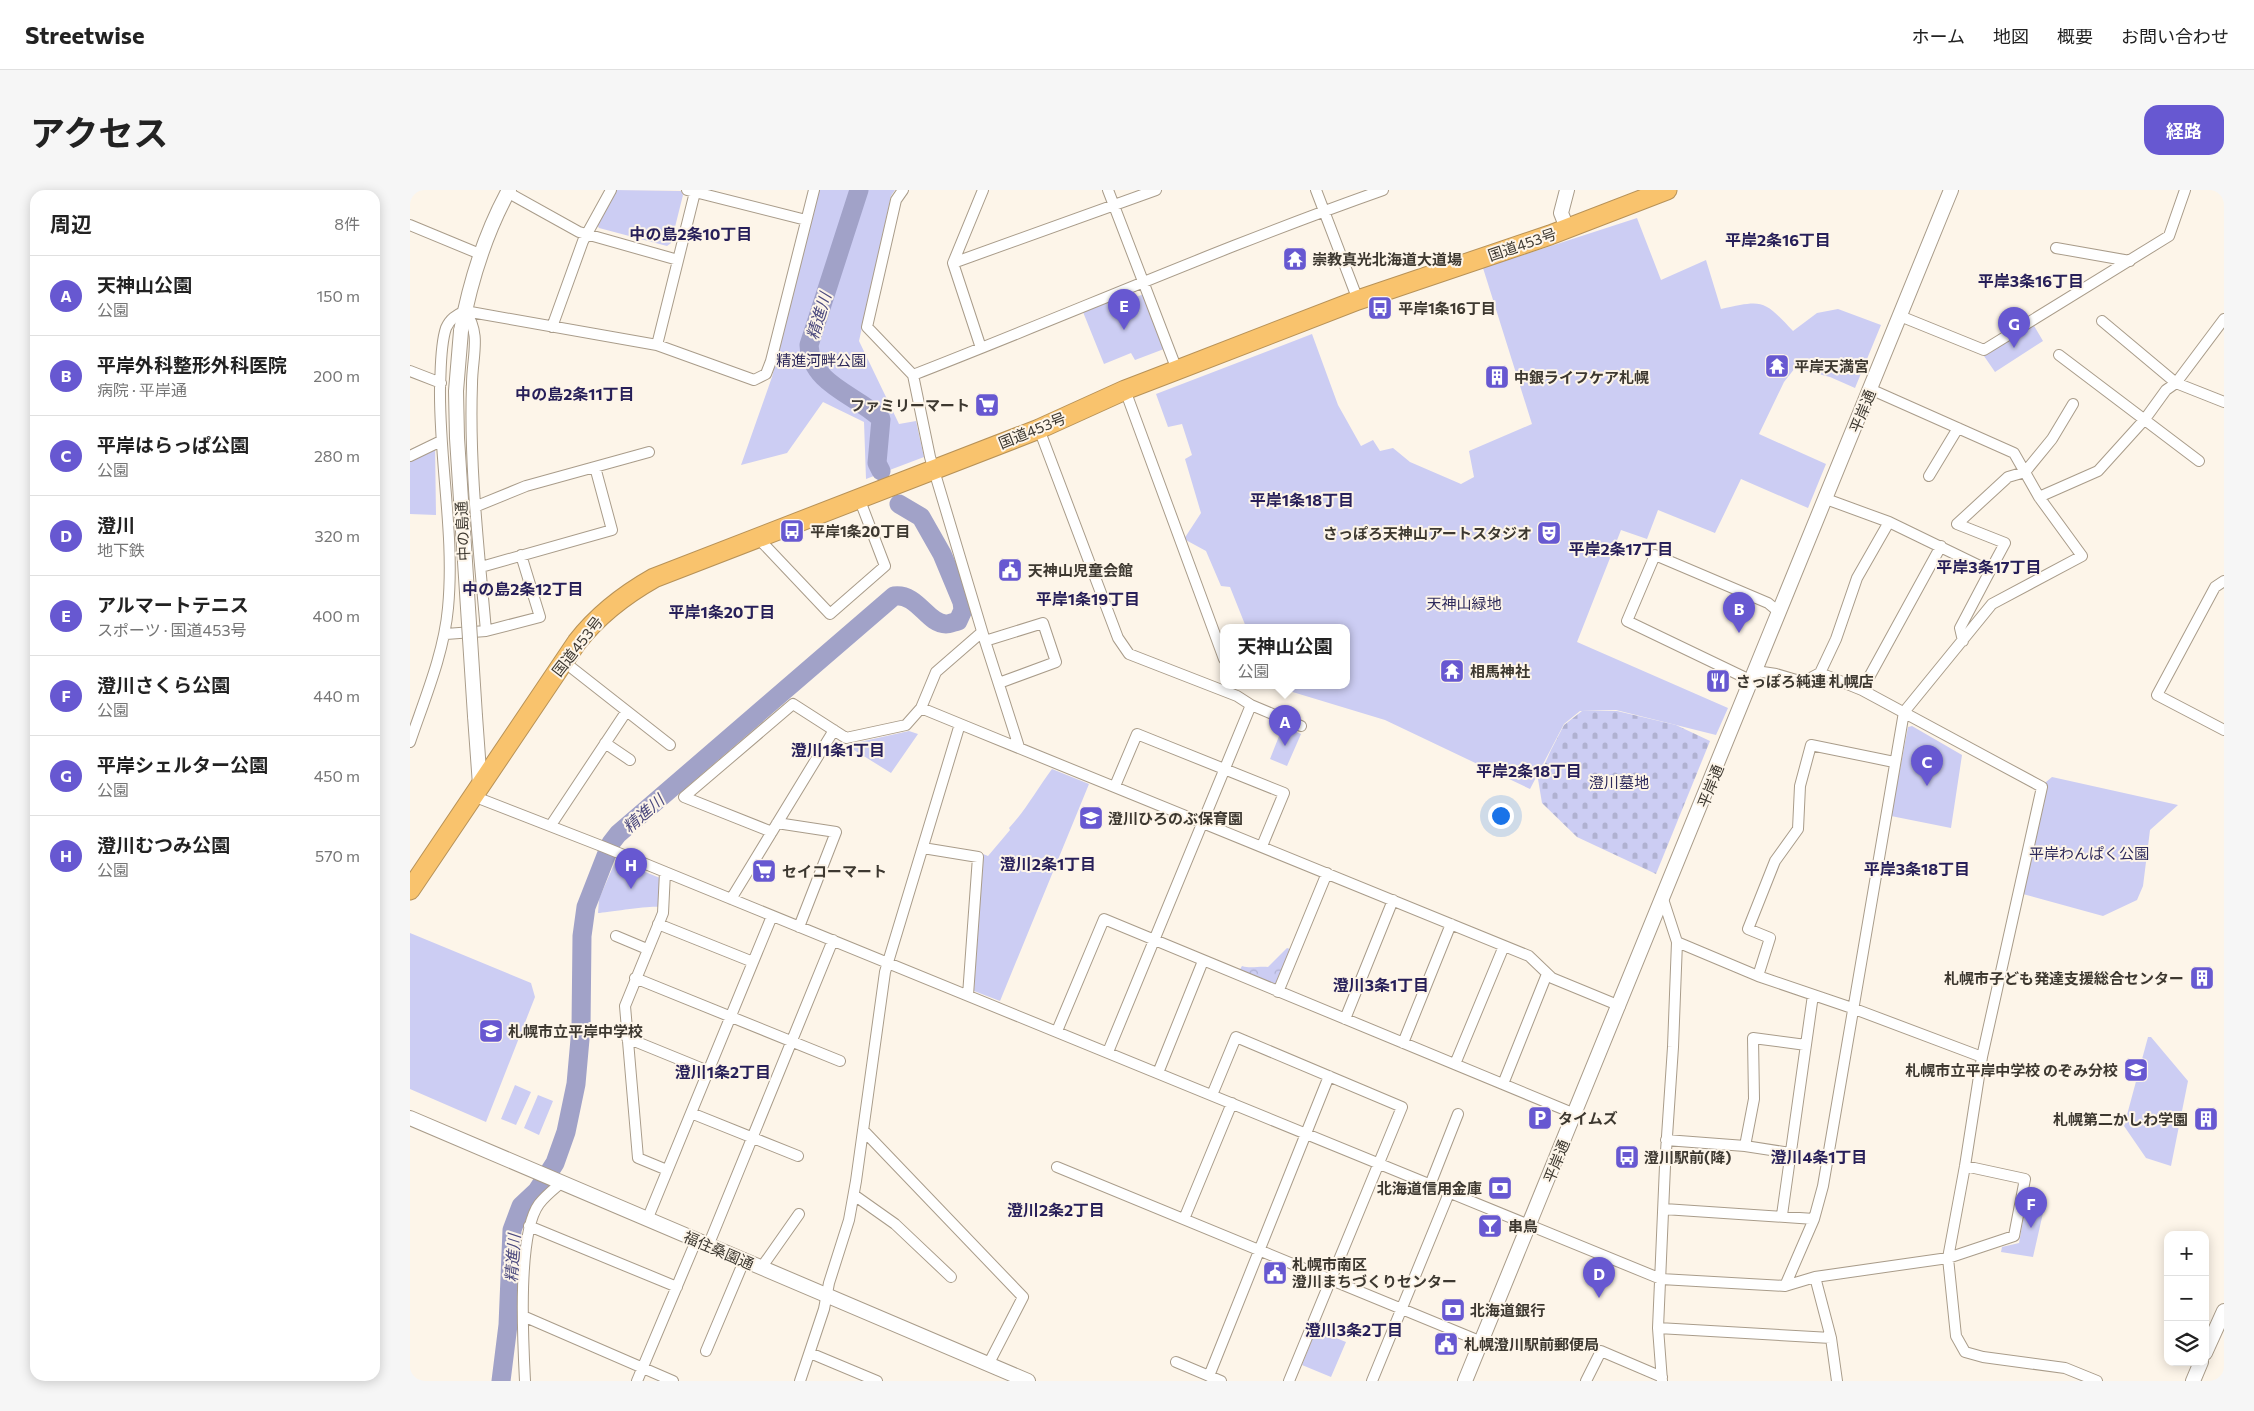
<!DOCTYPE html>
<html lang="ja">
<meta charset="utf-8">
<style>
body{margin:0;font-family:Commissioner,"Noto Sans JP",sans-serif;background:#f6f6f6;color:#222}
.controls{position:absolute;right:15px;bottom:15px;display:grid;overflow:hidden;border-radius:10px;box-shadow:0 2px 12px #0003}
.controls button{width:45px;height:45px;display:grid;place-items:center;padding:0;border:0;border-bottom:1px solid #e0e0e0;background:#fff;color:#222;font:25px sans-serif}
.you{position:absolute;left:1090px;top:625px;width:18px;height:18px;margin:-12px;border:4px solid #fff;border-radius:50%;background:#1a73e8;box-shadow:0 0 0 8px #1a73e833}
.badge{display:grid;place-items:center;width:32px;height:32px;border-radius:50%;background:#6758d1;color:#fff;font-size:16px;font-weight:700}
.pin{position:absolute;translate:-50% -41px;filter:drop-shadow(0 1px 2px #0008)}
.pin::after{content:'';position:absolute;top:26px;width:18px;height:15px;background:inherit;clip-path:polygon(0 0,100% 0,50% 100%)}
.popup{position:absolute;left:810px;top:434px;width:130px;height:65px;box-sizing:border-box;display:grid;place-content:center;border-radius:10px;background:#fff;filter:drop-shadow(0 1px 4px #0005);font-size:16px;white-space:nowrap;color:#767676}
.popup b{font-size:19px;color:#222}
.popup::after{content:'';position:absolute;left:50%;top:100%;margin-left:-10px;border:10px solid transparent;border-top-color:#fff}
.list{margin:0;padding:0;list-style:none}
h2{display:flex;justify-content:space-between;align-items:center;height:65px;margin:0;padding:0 20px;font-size:21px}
h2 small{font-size:16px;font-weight:400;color:#767676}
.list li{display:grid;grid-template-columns:32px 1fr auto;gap:15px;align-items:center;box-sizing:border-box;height:80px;padding:0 20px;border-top:1px solid #e0e0e0}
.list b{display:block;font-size:19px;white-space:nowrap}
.list p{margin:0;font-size:16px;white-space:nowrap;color:#767676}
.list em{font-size:16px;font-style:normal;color:#767676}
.icon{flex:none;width:28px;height:28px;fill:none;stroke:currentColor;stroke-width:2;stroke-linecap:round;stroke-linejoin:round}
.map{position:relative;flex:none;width:1814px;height:1191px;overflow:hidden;border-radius:15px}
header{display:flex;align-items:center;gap:30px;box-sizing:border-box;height:70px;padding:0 25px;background:#fff;border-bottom:1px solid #e0e0e0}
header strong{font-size:24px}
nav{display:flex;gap:28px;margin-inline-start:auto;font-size:18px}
.intro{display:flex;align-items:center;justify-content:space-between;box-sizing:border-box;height:120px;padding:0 30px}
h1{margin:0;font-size:35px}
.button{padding:12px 22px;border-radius:15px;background:#6758d1;color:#fff;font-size:18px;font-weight:700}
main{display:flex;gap:30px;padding:0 30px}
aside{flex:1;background:#fff;border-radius:15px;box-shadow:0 2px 12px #0003}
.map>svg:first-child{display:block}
.forest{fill:url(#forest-crowns)}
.cemetery{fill:url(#cemetery-stones)}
.park{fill:#cccdf3}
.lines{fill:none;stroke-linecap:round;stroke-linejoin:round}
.river{stroke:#a1a2c8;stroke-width:19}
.street-casing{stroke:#a99c8a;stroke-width:12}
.secondary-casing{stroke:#a99c8a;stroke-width:16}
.highway-casing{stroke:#b79258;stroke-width:21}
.street{stroke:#fff;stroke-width:10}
.secondary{stroke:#fff;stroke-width:14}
.highway{stroke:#f9c36d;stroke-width:19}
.secondary-bridge-casing{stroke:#a99c8a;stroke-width:16;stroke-linecap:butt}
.secondary-bridge{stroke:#fff;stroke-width:14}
.labels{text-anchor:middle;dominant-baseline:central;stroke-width:4;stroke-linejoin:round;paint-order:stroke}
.street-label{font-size:15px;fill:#3d3830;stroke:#fdf5e9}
.poi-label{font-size:15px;font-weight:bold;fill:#3d3830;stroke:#fdf5e9;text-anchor:start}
.park-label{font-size:15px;fill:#2e2a5b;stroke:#fdf5e9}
.neighbourhood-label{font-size:16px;font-weight:bold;fill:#271f59;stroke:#fdf5e9}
.water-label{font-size:16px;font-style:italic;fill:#4c4a7e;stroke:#fdf5e9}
</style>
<header>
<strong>Streetwise</strong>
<nav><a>ホーム</a><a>地図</a><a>概要</a><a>お問い合わせ</a></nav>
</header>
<div class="intro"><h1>アクセス</h1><a class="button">経路</a></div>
<main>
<aside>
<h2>周辺<small>8件</small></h2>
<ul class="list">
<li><span class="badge">A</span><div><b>天神山公園</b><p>公園</p></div><em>150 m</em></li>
<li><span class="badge">B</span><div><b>平岸外科整形外科医院</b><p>病院 · 平岸通</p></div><em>200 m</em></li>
<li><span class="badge">C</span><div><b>平岸はらっぱ公園</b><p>公園</p></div><em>280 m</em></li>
<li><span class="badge">D</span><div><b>澄川</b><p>地下鉄</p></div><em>320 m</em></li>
<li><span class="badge">E</span><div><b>アルマートテニス</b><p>スポーツ · 国道453号</p></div><em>400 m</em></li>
<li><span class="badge">F</span><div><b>澄川さくら公園</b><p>公園</p></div><em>440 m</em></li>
<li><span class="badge">G</span><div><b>平岸シェルター公園</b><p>公園</p></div><em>450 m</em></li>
<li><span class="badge">H</span><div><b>澄川むつみ公園</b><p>公園</p></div><em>570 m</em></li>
</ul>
</aside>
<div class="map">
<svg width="1814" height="1191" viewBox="0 0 1814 1191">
<defs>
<pattern id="forest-crowns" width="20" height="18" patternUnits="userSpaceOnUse" patternTransform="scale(1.25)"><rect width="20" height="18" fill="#cccdf3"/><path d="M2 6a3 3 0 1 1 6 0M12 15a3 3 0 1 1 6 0" fill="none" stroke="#b0b1d1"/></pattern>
<pattern id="cemetery-stones" width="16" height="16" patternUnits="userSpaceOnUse" patternTransform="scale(1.25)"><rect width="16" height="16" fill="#cccdf3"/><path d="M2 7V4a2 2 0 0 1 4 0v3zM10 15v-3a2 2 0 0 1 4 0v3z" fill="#b0b1d1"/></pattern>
</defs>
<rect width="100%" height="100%" fill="#fdf5e9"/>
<path class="forest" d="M877 758 880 759 865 796 829 781 832 776C841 779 848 776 858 777Z"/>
<path class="cemetery" d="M1172 521H1207L1266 535 1300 551 1246 684 1167 647 1132 613 1128 589 1141 560 1154 535Z"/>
<path class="park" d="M204 0 271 1 273 5 261 53 257 56 189 38 186 33Z
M409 0H485L481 6 449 151 489 234 506 231 514 267 456 289 454 232 413 212 377 263 331 275 362 187Z
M1227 28 1251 90 1296 70 1311 119C1353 110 1353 109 1383 141L1407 123 1428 119 1471 135 1445 198 1420 187 1385 178 1374 192 1349 244 1416 274 1398 318 1331 289 1305 343 1248 320 1237 349 1211 340 1167 452 1318 518 1306 545 1206 520 1170 521 1154 534 1120 599 975 530 876 500 871 495H936V437H836L820 397 811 396 796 361 774 349 791 323 775 269 782 265 772 234 758 237 746 204 902 144 928 215 951 256 963 250 970 261 983 258 1000 272 1051 294 1064 287 1059 261 1122 234 1073 78Z
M734 104 754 159 725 170 721 163 694 174 673 122 700 111 703 116Z
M1623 134 1633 151 1585 182 1574 166Z
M25 254 26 325 0 324V268Z
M873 536 891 544 877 576 860 569Z
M1502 536 1552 565 1541 638 1481 626 1498 537Z
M499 541 508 544 481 583 436 555Z
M642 579 679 594 590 811 564 801 573 664 578 666 600 640 599 638C616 620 627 599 642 579Z
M1642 587 1768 615 1740 640 1733 696 1727 710 1693 726 1613 704 1636 592Z
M206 670 250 688 249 717C244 715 198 722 188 723L189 709Z
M0 743 121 793 125 807 76 932 0 899Z
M1738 847H1741L1778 891 1761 976 1736 968 1714 936Z
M105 895 121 902 106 935 91 929Z
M128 905 143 911 129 945 114 938Z
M1615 1019 1633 1023 1623 1067 1591 1062 1592 1057 1609 1053Z
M906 1140 936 1152 921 1187 892 1175Z"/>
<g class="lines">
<path class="river" d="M449 0 399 155C401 195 447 205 471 229L467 273 471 281
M91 1191 98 1135 102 1040 111 1016 127 1001 145 973 156 942 166 894 171 838 172 746 176 717 201 653 208 644 484 406C508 403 517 434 536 434 539 434 544 432 548 431L553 420 552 412 532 364 511 327 489 314"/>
<defs>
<path id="street" d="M277 0 396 30
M493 0 486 10 457 137 503 185 520 267 575 451 609 557
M698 0 767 180
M906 0 948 110
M97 2 169 42 268 70
M0 35 70 64
M1646 58 1720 71
M543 73 746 0
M55 121C72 144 62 167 62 194 59 276 69 360 76 441
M1490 126 1574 160 1759 46 1775 0
M1692 131 1766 193 1814 212
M142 137 173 51 201 0
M247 155 285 2
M571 158 543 73 573 0
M1649 165 1789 271
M0 181 31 193
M503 185C660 124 814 56 973 0
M715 200 814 469
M629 239 708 448 719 464 827 506 841 515 891 536
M0 266 31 251
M1519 286 1548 238
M1629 307 1688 281 1735 229 1756 200 1766 193 1814 129
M1416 309 1479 332 1580 381 1550 438 1553 451
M67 316 116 296 239 262
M347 347 420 424 475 376 449 308
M71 377 202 340 185 277
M1580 381 1595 353 1547 334 1598 287 1615 282 1642 249 1663 214
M1814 391 1805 397 1747 505 1814 540
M36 444 76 441 130 427 111 365
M575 451 633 433 646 472 589 493
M153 471 260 555
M1346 481 1366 484 1393 492 1410 483 1452 500 1632 597 1572 867 1555 976 1538 1068 1546 1146 1555 1162 1573 1167 1655 1178 1687 1191
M1410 483 1426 449 1447 388 1479 332
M1342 491 1217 431 1245 365 1358 413 1370 423
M1452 500 1531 356
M511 518 550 534
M0 552C15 508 34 463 38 418 45 345 29 271 30 198 31 180 30 156 36 138 40 129 46 125 55 121L247 155 344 190 356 184 361 171 404 0
M195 553 220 570
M705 596 727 544 874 603 852 656
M63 606 194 657 1251 1089 1375 1096 1405 1087 1538 1068 1604 1046 1615 989 1555 976
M367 633 426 642 389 737
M141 635 216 522
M362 642 274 607 383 514 436 548 496 535 511 518 526 482 572 442
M513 658 568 667 558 805
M255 682 253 723 215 816 228 968 257 980
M321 709 424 540
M248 734 343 772
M206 746 237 759
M1267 752 1348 786 1442 818 1572 867
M1348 786 1360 748 1338 739 1365 671 1388 639 1390 596 1401 555 1484 572
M225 788 430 871
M868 802 917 683
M935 829 983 710
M647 841 694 729 1165 924
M217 848 298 881
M993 853 1041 734
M698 862 841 515
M1045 874 1094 756
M748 883 793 771
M1093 894 1137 784
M802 905 826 847 992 917 879 1191
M281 923 388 966
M453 940 613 1107 578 1175
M1256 950 1335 956 1380 963
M1335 956 1344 909 1343 848 1396 855
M647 977 1072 1152
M1020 995 1048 924
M444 1005 485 1034 541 1087
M1254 1019 1404 1029
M1372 1025 1403 805
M774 1029 822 913
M237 1030 362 726
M119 1036 267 1097
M298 1056 423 750
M351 1078 389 1024
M1405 1087 1421 1148 1427 1191
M1375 1096 1404 1029 1413 996 1494 522 1582 414 1672 366 1629 307 1604 263 1460 199
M113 1126 263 1191
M1248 1138 1421 1148
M296 1161 334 1071
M400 1163 467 1191
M766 1172 811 1191
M799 1186 919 886
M115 1191C113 1151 107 1044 129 1014 135 1006 144 999 151 993
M227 1191 286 1051
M390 1191 414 1119 419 1093 439 1030 446 991 475 782 550 534 1119 766 1142 788 1210 816
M962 1191 1039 1003
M1176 1191 1191 1161 1252 1187
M1252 1191 1248 1138 1255 976 1263 857 1267 752 1253 709"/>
<path id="secondary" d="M1157 0 1151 23 1157 38
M51 141C60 92 75 44 99 0
M65 526 70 595
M0 928 618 1191
M1795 1163 1814 1121
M1055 1191 1541 0
M1783 1191 1791 1172"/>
<path id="highway" d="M0 700 167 452C188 425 214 405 244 388L629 239 715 200 767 180 948 110 1140 45 1257 0"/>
</defs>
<use href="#street" class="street-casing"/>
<use href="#secondary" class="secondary-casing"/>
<use href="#highway" class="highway-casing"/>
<use href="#street" class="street"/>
<use href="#secondary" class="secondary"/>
<use href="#highway" class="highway"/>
<defs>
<path id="secondary-bridge" d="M51 141 46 201 47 248 65 526"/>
</defs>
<use href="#secondary-bridge" class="secondary-bridge-casing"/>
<use href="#secondary-bridge" class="secondary-bridge"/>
</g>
<defs>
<symbol id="temple-square" viewBox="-11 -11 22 22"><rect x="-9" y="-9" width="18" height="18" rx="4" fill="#6758d1" stroke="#fdf5e9"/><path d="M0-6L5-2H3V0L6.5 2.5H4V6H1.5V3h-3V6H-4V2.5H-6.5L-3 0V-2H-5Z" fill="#fff"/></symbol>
<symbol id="bus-square" viewBox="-11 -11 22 22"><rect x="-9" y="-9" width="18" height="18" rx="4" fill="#6758d1" stroke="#fdf5e9"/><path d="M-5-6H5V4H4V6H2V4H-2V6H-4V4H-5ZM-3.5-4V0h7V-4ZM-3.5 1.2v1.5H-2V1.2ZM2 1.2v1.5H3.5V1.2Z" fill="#fff"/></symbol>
<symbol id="building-square" viewBox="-11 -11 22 22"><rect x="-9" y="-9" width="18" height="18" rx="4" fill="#6758d1" stroke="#fdf5e9"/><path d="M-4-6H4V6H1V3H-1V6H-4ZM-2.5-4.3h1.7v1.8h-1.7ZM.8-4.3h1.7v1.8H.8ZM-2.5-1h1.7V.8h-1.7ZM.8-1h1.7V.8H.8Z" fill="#fff"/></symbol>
<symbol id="supermarket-square" viewBox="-11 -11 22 22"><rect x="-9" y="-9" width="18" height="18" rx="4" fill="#6758d1" stroke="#fdf5e9"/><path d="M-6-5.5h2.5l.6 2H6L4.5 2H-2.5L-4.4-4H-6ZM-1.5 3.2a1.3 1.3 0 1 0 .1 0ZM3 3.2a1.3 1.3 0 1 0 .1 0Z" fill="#fff"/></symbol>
<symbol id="theatre-square" viewBox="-11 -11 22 22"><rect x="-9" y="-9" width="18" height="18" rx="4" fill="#6758d1" stroke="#fdf5e9"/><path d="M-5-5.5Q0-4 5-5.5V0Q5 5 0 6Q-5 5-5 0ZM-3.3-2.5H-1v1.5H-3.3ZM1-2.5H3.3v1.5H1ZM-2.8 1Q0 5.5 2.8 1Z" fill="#fff"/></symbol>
<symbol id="civic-square" viewBox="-11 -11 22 22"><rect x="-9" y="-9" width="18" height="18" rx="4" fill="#6758d1" stroke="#fdf5e9"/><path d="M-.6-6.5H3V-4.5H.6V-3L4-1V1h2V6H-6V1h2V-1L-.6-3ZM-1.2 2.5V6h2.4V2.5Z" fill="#fff"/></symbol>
<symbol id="restaurant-square" viewBox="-11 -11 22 22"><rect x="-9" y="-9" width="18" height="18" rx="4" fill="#6758d1" stroke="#fdf5e9"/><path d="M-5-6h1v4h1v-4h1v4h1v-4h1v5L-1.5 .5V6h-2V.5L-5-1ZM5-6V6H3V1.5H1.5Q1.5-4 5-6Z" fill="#fff"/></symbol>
<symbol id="school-square" viewBox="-11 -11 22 22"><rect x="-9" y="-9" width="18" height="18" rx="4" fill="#6758d1" stroke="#fdf5e9"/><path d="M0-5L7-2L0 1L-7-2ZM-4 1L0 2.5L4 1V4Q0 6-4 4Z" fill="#fff"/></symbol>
<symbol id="parking-square" viewBox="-11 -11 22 22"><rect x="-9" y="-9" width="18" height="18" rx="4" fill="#6758d1" stroke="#fdf5e9"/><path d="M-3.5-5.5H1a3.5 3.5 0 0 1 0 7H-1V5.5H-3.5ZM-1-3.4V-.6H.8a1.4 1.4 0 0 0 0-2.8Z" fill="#fff"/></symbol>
<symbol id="bank-square" viewBox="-11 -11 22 22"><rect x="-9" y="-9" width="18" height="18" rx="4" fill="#6758d1" stroke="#fdf5e9"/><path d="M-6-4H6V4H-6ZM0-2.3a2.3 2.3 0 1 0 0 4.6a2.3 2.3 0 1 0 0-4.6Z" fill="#fff"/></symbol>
<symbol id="bar-square" viewBox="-11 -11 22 22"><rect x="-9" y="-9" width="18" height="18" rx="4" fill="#6758d1" stroke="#fdf5e9"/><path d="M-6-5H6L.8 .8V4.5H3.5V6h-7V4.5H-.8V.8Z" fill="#fff"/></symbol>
</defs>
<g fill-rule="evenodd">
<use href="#temple-square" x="871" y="55" width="28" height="28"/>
<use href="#bus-square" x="956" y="104" width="28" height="28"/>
<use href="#temple-square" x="1353" y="162" width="28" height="28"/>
<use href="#building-square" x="1073" y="173" width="28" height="28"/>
<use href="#supermarket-square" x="563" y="201" width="28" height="28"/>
<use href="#bus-square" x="368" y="327" width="28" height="28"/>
<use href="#theatre-square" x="1125" y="329" width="28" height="28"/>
<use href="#civic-square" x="586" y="366" width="28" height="28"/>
<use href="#temple-square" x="1028" y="467" width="28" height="28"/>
<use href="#restaurant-square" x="1294" y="477" width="28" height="28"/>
<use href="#school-square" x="667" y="614" width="28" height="28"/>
<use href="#supermarket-square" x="340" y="667" width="28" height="28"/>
<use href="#building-square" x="1778" y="774" width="28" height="28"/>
<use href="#school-square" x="67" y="827" width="28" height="28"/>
<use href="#school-square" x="1712" y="866" width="28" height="28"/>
<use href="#parking-square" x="1116" y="914" width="28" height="28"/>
<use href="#building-square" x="1782" y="915" width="28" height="28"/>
<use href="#bus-square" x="1203" y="953" width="28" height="28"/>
<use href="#bank-square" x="1076" y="984" width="28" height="28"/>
<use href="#bar-square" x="1066" y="1022" width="28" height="28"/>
<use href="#civic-square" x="851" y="1069" width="28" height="28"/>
<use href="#bank-square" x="1029" y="1106" width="28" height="28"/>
<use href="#civic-square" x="1022" y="1140" width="28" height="28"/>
</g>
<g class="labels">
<g class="street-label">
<text transform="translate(1112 54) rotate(-19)">国道453号</text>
<text transform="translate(1452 221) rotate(-68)">平岸通</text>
<text transform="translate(622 240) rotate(-22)">国道453号</text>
<text transform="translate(52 341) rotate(-93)">中の島通</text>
<text transform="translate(167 456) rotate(-52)">国道453号</text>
<text transform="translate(1300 596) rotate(-68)">平岸通</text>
<text transform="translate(1146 971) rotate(-68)">平岸通</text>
<text transform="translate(309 1060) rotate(23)">福住桑園通</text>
</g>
<g class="poi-label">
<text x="902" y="69">崇教真光北海道大道場</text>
<text x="988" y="118">平岸1条16丁目</text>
<text x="1384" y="176">平岸天満宮</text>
<text x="1104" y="187">中銀ライフケア札幌</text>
<text x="560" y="215" text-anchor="end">ファミリーマート</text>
<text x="400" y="341">平岸1条20丁目</text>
<text x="1122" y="343" text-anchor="end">さっぽろ天神山アートスタジオ</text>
<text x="618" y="380">天神山児童会館</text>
<text x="1060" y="481">相馬神社</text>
<text x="1326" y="491">さっぽろ純連 札幌店</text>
<text x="698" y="628">澄川ひろのぶ保育園</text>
<text x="372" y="681">セイコーマート</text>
<text x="1774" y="788" text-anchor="end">札幌市子ども発達支援総合センター</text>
<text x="98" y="841">札幌市立平岸中学校</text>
<text x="1708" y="880" text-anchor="end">札幌市立平岸中学校 のぞみ分校</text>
<text x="1148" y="928">タイムズ</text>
<text x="1778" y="929" text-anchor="end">札幌第二かしわ学園</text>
<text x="1234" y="967">澄川駅前(降)</text>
<text x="1072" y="998" text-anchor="end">北海道信用金庫</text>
<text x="1098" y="1036">串鳥</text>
<text x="882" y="1074">札幌市南区<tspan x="882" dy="17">澄川まちづくりセンター</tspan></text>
<text x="1060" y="1120">北海道銀行</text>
<text x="1054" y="1154">札幌澄川駅前郵便局</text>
</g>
<g class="park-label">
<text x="411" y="170">精進河畔公園</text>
<text x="1054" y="413">天神山緑地</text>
<text x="1209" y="592">澄川墓地</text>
<text x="1679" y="663">平岸わんぱく公園</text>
</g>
<g class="neighbourhood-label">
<text x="281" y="43">中の島2条10丁目</text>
<text x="1368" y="49">平岸2条16丁目</text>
<text x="1621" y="90">平岸3条16丁目</text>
<text x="165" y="203">中の島2条11丁目</text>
<text x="892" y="309">平岸1条18丁目</text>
<text x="1211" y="358">平岸2条17丁目</text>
<text x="1579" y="376">平岸3条17丁目</text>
<text x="113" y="398">中の島2条12丁目</text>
<text x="678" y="408">平岸1条19丁目</text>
<text x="312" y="421">平岸1条20丁目</text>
<text x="428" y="559">澄川1条1丁目</text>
<text x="1119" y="580">平岸2条18丁目</text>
<text x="638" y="673">澄川2条1丁目</text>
<text x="1507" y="678">平岸3条18丁目</text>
<text x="971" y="794">澄川3条1丁目</text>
<text x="313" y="881">澄川1条2丁目</text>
<text x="1409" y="966">澄川4条1丁目</text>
<text x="646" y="1019">澄川2条2丁目</text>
<text x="944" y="1139">澄川3条2丁目</text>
</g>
<g class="water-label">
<text transform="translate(408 126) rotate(-73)">精進川</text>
<text transform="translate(233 623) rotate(-41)">精進川</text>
<text transform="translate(102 1068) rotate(-86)">精進川</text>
</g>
</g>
</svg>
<div class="controls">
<button>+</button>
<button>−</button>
<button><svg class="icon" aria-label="layers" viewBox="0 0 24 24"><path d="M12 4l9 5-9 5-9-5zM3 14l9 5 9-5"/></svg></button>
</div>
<div class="you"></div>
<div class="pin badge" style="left:875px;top:556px">A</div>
<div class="popup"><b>天神山公園</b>公園</div>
<div class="pin badge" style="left:1329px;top:443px">B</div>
<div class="pin badge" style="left:1517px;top:596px">C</div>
<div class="pin badge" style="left:1189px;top:1108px">D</div>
<div class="pin badge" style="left:714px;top:140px">E</div>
<div class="pin badge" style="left:1621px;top:1038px">F</div>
<div class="pin badge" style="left:1604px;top:158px">G</div>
<div class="pin badge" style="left:221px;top:699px">H</div>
</div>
</main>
